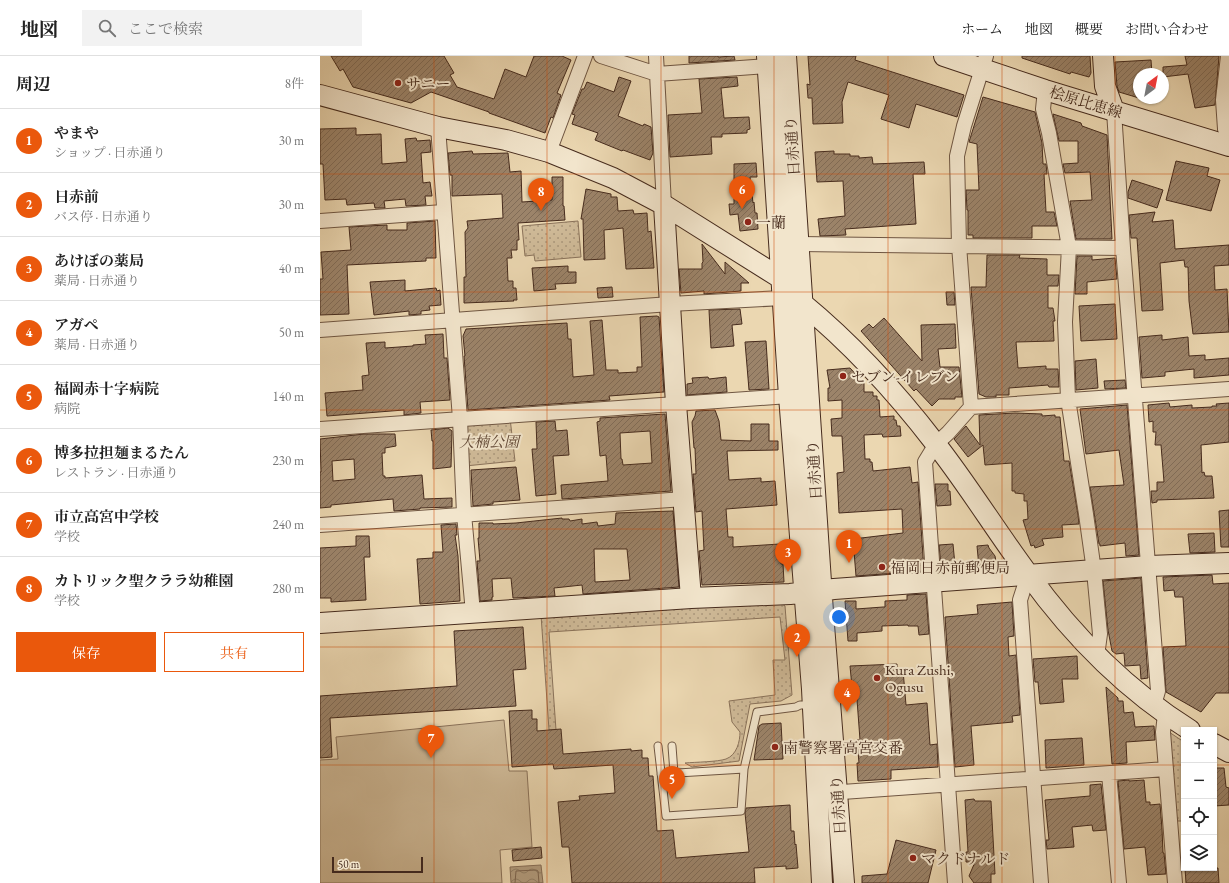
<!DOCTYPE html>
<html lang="ja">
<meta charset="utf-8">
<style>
body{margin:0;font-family:"EB Garamond","Noto Serif JP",serif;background:#f2f2f2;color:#222}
.controls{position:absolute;right:12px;bottom:12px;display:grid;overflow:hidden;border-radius:0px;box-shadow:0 1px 3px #0004}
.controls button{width:36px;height:36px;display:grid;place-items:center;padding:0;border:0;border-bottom:1px solid #e0e0e0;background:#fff;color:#222;font:20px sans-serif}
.compass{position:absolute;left:813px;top:12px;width:36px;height:36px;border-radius:50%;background:#fff;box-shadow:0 1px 3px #0004;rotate:32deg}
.scale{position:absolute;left:12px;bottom:10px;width:91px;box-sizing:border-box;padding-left:4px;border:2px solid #462b1d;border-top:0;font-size:11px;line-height:14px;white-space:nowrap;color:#462b1d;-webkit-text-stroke:3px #f2e5cc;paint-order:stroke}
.you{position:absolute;left:519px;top:561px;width:14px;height:14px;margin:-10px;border:3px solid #fff;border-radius:50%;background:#1a73e8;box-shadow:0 0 0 6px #1a73e833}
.badge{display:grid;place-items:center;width:26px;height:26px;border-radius:50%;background:#ea580c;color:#fff;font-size:13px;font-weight:700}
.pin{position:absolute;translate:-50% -33px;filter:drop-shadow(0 1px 2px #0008)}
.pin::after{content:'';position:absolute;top:21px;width:14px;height:12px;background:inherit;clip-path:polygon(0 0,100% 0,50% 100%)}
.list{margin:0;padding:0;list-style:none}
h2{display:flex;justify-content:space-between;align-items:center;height:52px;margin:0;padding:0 16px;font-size:17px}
h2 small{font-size:13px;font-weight:400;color:#767676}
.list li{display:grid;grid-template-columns:26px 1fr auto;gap:12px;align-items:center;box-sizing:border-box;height:64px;padding:0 16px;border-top:1px solid #e0e0e0}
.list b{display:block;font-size:15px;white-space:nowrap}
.list p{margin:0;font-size:13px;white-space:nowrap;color:#767676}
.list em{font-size:13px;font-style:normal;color:#767676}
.actions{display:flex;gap:8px;padding:12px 16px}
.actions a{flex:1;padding:9px 0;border:1px solid #ea580c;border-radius:0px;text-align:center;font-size:14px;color:#ea580c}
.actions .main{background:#ea580c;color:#fff}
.icon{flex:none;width:22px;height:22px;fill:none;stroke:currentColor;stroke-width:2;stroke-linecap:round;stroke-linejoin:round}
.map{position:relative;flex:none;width:909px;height:827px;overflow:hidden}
header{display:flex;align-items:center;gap:24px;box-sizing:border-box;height:56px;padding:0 20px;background:#fff;border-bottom:1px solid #e0e0e0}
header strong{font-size:19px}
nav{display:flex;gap:22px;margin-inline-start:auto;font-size:14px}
.search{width:280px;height:36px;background:#f2f2f2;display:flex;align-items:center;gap:10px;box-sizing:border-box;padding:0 14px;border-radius:0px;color:#767676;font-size:15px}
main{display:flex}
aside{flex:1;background:#fff}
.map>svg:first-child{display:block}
.grass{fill:url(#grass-dots);stroke:#8a725a}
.garden{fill:#cfba98;stroke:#8a725a}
.water{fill:url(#water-waves);stroke:#876f58}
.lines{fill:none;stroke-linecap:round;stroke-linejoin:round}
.shore{stroke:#7c644e;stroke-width:1}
.building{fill:url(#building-hatch);stroke:#462b1d;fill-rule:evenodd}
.lane-casing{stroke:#6f5642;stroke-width:9}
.street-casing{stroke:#6f5642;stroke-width:16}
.secondary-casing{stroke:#462b1d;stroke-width:22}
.lane{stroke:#f2e5cc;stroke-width:7}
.street{stroke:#f2e5cc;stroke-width:14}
.secondary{stroke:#f2e5cc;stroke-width:20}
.grid{fill:none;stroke:#d0520f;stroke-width:1;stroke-opacity:0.55}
.poi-dot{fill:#8f2418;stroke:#f2e5cc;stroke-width:1.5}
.labels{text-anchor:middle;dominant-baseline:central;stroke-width:4;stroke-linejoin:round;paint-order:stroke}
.poi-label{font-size:15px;fill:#462b1d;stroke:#f2e5cc;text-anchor:start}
.street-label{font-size:15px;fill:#462b1d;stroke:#f2e5cc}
.park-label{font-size:15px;font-style:italic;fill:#614836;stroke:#f2e5cc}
</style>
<header>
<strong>地図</strong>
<div class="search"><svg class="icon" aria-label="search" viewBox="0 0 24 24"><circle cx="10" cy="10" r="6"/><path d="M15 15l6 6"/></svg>ここで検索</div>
<nav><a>ホーム</a><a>地図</a><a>概要</a><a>お問い合わせ</a></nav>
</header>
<main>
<aside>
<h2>周辺<small>8件</small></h2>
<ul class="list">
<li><span class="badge">1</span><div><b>やまや</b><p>ショップ · 日赤通り</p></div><em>30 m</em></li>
<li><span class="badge">2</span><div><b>日赤前</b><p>バス停 · 日赤通り</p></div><em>30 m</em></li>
<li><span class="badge">3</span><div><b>あけぼの薬局</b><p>薬局 · 日赤通り</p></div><em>40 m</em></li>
<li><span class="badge">4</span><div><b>アガペ</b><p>薬局 · 日赤通り</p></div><em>50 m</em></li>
<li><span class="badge">5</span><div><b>福岡赤十字病院</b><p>病院</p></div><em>140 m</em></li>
<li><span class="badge">6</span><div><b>博多拉担麺まるたん</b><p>レストラン · 日赤通り</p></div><em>230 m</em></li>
<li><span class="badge">7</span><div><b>市立高宮中学校</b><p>学校</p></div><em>240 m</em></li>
<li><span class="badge">8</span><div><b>カトリック聖クララ幼稚園</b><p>学校</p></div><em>280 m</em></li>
</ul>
<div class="actions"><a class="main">保存</a><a>共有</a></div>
</aside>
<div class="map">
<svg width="909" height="827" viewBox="0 0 909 827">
<defs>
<pattern id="grass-dots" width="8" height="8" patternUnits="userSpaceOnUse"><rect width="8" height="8" fill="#cfba98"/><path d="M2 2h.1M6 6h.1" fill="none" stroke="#aa977b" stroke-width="1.8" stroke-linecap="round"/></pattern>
<pattern id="water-waves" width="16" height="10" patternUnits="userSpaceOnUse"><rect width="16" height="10" fill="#b39d7f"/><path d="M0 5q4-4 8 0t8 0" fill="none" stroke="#938067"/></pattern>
<pattern id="building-hatch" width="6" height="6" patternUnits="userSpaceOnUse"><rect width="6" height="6" fill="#9c846a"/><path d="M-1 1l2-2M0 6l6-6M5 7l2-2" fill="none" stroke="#816c57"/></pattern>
</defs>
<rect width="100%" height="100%" fill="#ebd7b1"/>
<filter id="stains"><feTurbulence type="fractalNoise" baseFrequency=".005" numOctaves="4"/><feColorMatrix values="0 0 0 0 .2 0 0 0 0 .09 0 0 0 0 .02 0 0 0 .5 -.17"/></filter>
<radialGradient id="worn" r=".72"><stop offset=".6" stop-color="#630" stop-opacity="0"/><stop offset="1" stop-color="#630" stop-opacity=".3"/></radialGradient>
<path class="grass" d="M258 165 261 201 215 205 214 199 205 200 202 170Z
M190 362 195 405 145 410 141 364Z
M458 545 465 550 472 639 461 645 430 648 419 705 372 711 365 707C376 706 397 706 406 703 417 699 420 685 420 676L412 666 409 645 455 639 453 604H465L460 561 229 576 236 674H229L221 559Z
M846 674 864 686V765H853Z"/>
<path class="garden" d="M184 664 189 715H207L212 791 180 794 182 827H0V704L18 703 16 681Z"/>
<path class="water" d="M221 809 223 827H191L190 811Z"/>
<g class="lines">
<path class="shore" d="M195 827 196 815 216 814 218 815 219 827"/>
</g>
<path class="building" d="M11 0H124L134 17 130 19 137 31 174 43 185 13 206 21 214 0H242L251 4 237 37 241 39 233 62 231 61 225 77 169 57V56L111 36 91 47 33 31 23 13 20 15Z
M369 0H398V1L414 0 415 4 369 7Z
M488 0H536L535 4 644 39 637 61 596 48 589 72 561 63 569 39 528 26 522 46 523 67 493 68 492 42H488L487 28 490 29Z
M702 0H770L771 17 769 21 751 16 750 18 702 2Z
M865 0H899L895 49 875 52 868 18 843 21V11L867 9Z
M831 4 832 18H819V42L799 36 797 30 795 6Z
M299 21 311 25 298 60 323 70 324 68 331 71 333 97 330 104 303 94 302 95 275 84 278 77 252 68 255 59 252 58 262 33H264L267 26 294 36Z
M417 21 418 30 401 32 404 62 429 61 430 73 427 74V77L402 78V81H391L392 98 350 101 348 59 382 57 379 23Z
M663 41 715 56 722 87 723 108H726L727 118H724L726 156H734L737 170H712V182H653V179H648V154H647L646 134H659L657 88 649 86Z
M733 58 761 67 762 70 787 79 792 183H756L750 145 772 144 770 116 745 117 743 108 758 107V85H739Z
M36 72V79L61 78 62 108 87 106 85 83 96 82 97 85 110 84 111 96 101 97 103 127 110 126 112 140H105L106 149 86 150 85 143 64 145 65 152H55L54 147 27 149 26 143 5 144 3 108H0V73Z
M152 95 153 98 188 97 190 116 201 115 202 146 232 144V121H243V150H244L245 164 198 167 199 184H197V194H191L192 202H187L188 225H193V232H196L197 244H193L194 245 144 247V221H146L145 176 148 172 147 165 183 162 182 138 132 140V119H130L128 97Z
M514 95V98H530V100H539V102L552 101 553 108 604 106 605 118H593L596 168 525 173 526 179 500 180 498 163 525 160 523 125 497 126 495 96Z
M856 105 889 112 887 120 900 124 891 155 846 144Z
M436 107 437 121H430L433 147 434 146 435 157H437L438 173 420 175 418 158 410 159 409 148H414V108Z
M812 124 843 134 837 152 808 142V136Z
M266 133 291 138V141H297L298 155 313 154 314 158 327 157 328 176 331 175 334 212 306 213 303 172 284 174 285 203 264 204 263 163H261Z
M835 156 832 166 853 164 855 193 909 189V209L894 210 895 234 907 233 909 276 873 278 869 245 868 211H865L864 204 840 207 843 254 822 255 817 182H811L809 159Z
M115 165 116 202H106V205L27 209 29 258 0 259V223H3L1 196 31 194 29 171 67 169V174H87V167Z
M382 188 405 218V206L429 227H421V235L384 238V235L361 237 359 213H382V207L383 206Z
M667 199H700L699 202 727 203V219H739L738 230H728V252H733L735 265H733L734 285 696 286 698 312 726 310V313H738L739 331H729L728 329 689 332V339H676V341H666L659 338 651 231H666Z
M757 200H772V204L795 202 797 223 767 226V238H755Z
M248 210V216H256V227L235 228 236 233 214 235 212 212Z
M85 224V235L116 232 117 235 120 234 121 249 109 250 110 254 101 255V258L89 259V255L54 259 50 226Z
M292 231 293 241 278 242 277 232Z
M626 236H634L635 249H627Z
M795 248 797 283 761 285 759 250Z
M420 253 422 268 412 269 414 290 391 292 389 254Z
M337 260 339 261 344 336 289 340 290 344 148 354 144 300H145L143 280 146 273 247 267 248 283H251L253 321 274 319 270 265 282 264 286 314H298V317L317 316V311H322L320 261Z
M564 262 602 305 601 269 635 268 636 292 618 293 620 311H639L642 341H635V343H619L612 350 596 333 594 335 541 275 549 268 553 272Z
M123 278 124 302H127L130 344 100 346 101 357 84 359V354L7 360 5 337 43 334 42 320 49 319 46 287 65 286V292L93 290V289L106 288 105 279Z
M842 279V284L868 281 869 300 885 299V304L909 302V319L874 322V313L845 316V320L822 322 819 281Z
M446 285 449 333 429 334 425 286Z
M776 303 778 332 756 334 755 305Z
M530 312 544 327V336H553V340H557V344H559L560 361 574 360V364H576L577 370H580L581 380 563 381 562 378 544 379 545 403H550V406H552L553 415 590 411 592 427 598 426 604 515 536 520 533 483 583 477 582 453 519 457 517 417 524 416 522 380H512L511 363 522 362V344L508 345V332H510L507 314Z
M388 321 389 323 406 321 407 336 367 339V328L373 327 372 322Z
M805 324 806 332 785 333 784 325Z
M849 347 850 351 872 349V352L892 351V350H897L896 348 909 347V386L881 389 882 417 884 416 885 420H892L894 442 837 444V446L832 447 831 435H837V426H844L841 389H835L836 376H833V365L829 366 828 349Z
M807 349 819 499 806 500 805 487 780 490V488H779L770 431 804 429 799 394 766 398 760 353Z
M395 354 399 365 401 384 431 385V368H449V385H458V394L407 395 409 424 441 422V426L455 425 457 449 406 453 408 481H413V491L460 488 461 508H463L464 526 382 529 379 495 384 494 382 455 376 456 373 418H376L375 392H374L372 366 375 360 376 355Z
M695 357 722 358V360L735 359V361H740L744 405H749L758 459 759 468 742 469 743 481 722 483 724 489 715 492 714 489 711 490 703 464 708 463 707 445H704V438L695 437V435H692V407L665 409 663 389 648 401 634 383 646 370 660 389 659 359Z
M345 358 351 435 242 443 241 429 288 425 286 399 280 400 277 366 280 365V362ZM330 375 332 407 303 409 302 403H301L300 377Z
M235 365 236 375 247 374 249 399 233 400 236 438 216 440 212 393H217L216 366Z
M128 372 132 375 131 411 113 413V385H112L111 374Z
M44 378H75L76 390 65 392V397H62L63 420H65V422L102 419 104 443 132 442V451L100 452V453L74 455 73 443 11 449V451L0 452V416H1L0 383ZM34 403 35 423 13 425 12 405Z
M196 411 200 444 173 446V448L153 450 151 414Z
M615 428H628V435H630L631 449 617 450Z
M909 454V491H901L899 455Z
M353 455 359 531 263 538 262 529 234 532 235 540 193 542 191 522 172 523 173 541H172V544L160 545 157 505H160L158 482H159V467H173V468L196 467 242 462V463H249L250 465 262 463V468L277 466 278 470 295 468 296 457ZM274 493H307L310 524 275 526Z
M136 468 137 479H135L138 500 140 545 100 548 97 503 113 502V496H123L121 469Z
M894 477 895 496 870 497 868 478Z
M36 480H49L50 501H44L46 544 11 546V542H0V492L36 490Z
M633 488 635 509 621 510 619 489Z
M668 489 669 492 675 500 677 510 659 511 657 490Z
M892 519 893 528 909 527V637H896L881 656 846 636 843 591 866 590 863 541H855L854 534 844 535 843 521Z
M821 522 828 622 821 623 820 609 805 610 804 597 796 598 792 595 788 574 783 525Z
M606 538 609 578 599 579 598 570H588V569L562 570V575L537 577V585H528L525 545H536V553L563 551H565V545L587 544V539Z
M692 546 694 580 688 581 689 600 696 599 700 659 692 660 693 666 651 670 654 709 635 711 625 561 658 558 657 549Z
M203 571 206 613 193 614 196 650 10 662 12 701 0 702V640L137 630 134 575Z
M757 600 758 623H742L744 646 720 648 718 626H715L713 603Z
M577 608V614H583L586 649 607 647 610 689 617 688 618 711 571 714V723L538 725 537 707H539L537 684H540L536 630 532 631 530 610Z
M786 631 798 642V645H803L804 657 813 656 815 671 834 670 835 684 806 686 807 707 792 708Z
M212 654V663H217V675L241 673 243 698 311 693V695L322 694V702H328L329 720H333L337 775 353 774 356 802 429 796 425 757 426 752 470 749 471 775H474L475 789 476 788 478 812 466 813V810L434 812 435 827H252L249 791H242L238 746 260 744 259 740 295 737 293 709 234 713 233 708 192 711 189 655Z
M461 667 463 703 434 704 439 670 442 668Z
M762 682 764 709 726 712 725 684Z
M894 712H904L906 731 909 732V749L894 750Z
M809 724V725L824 724 826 746H830V749L840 748 842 773 843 797H844L846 818 828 819 825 791 804 793 798 725Z
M781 728 786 774 773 775 772 769 752 771 754 791 727 793 726 784H729L725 744 770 740V729Z
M654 743 655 745H671L675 818H671V827H654L649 820 655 806H646V796H648L645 744Z
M576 784 616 794 608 827H542V820L567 818Z
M221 791 222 802 193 805 192 794Z
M865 812H898L899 827H866Z"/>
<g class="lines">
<defs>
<path id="lane" d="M338 690 346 760 421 755 424 713 341 718
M352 690 354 717
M424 713 437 656 476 651 480 649H492"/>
<path id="street" d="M281 0 337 18 344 149
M336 0 337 18 448 10
M908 0 903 44 905 73 909 87
M725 34 723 53 729 77 749 191 745 266 748 343 766 458 774 515 780 578 777 600
M794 55 803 192 838 635 834 649
M118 71 140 363 144 458 153 557
M229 96 265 0
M0 165 123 156
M479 188 803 192
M0 274 350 248 463 242
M651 351 639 189 637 100 644 70 666 0
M0 373 469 340
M0 469 364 443
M708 519 700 544 721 827
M845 658 843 676 855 827
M789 718 799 827
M508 737 846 713
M635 827 605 406 616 388 628 377 651 351 909 333"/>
<path id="secondary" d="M447 0 469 340 492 633 502 827
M466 0 503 556 524 827
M624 0 725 34 909 90
M783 0 785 30 794 55
M0 39 118 71 186 84 229 96 293 122 344 149 462 223
M344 149 356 348 371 542
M482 247C533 289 575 335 615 387 648 429 676 475 708 518 752 579 806 634 870 674
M0 567 371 542 470 538 514 533 829 510 909 507
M894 688 909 696"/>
</defs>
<use href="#lane" class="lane-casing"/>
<use href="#street" class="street-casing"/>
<use href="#secondary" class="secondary-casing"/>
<use href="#lane" class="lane"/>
<use href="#street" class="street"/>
<use href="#secondary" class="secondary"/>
</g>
<path class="grid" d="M114 0V827M227 0V827M341 0V827M454 0V827M568 0V827M682 0V827M795 0V827M0 118H909M0 236H909M0 354H909M0 473H909M0 591H909M0 709H864M894 709H909"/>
<g class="poi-dot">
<circle cx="78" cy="27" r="4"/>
<circle cx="428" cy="166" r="4"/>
<circle cx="523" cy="320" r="4"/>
<circle cx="562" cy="511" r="4"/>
<circle cx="557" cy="622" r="4"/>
<circle cx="455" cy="691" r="4"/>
<circle cx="593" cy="802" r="4"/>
</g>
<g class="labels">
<g class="poi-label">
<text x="86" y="27">サニー</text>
<text x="436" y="166">一蘭</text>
<text x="531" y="320">セブン-イレブン</text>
<text x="570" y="511">福岡日赤前郵便局</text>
<text x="565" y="613">Kura Zushi,<tspan x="565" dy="17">Ogusu</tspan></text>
<text x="463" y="691">南警察署高宮交番</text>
<text x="601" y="802">マクドナルド</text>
</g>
<g class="street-label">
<text transform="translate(766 46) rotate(17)">桧原比恵線</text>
<text transform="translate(472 90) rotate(-94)">日赤通り</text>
<text transform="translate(494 414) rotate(-94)">日赤通り</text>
<text transform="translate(518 749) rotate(-94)">日赤通り</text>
</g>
<g class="park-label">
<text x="169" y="385">大楠公園</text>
</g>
</g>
<rect width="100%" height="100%" filter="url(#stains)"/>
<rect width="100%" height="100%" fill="url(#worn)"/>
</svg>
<div class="controls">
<button>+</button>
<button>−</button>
<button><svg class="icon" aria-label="locate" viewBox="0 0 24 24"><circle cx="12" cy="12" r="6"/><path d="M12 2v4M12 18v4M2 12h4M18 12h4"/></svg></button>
<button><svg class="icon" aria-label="layers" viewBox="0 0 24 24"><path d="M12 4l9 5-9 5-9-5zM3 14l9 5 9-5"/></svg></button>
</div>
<svg class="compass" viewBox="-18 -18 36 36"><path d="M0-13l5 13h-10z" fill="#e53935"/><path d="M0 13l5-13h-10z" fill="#767676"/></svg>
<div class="scale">50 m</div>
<div class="you"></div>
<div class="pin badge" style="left:529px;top:507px">1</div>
<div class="pin badge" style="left:477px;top:601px">2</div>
<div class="pin badge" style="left:468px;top:516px">3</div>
<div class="pin badge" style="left:527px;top:656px">4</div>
<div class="pin badge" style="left:352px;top:743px">5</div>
<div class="pin badge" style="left:422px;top:153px">6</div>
<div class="pin badge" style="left:111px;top:702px">7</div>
<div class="pin badge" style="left:221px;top:155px">8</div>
</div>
</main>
